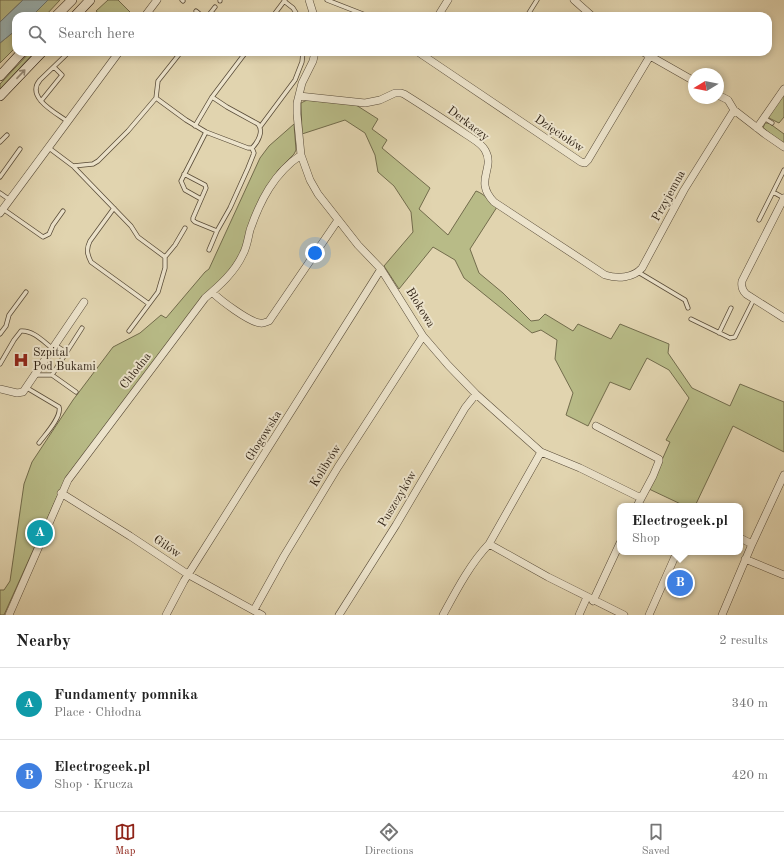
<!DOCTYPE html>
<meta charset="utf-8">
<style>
body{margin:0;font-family:"Old Standard TT",serif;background:#f2f2f2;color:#222}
.compass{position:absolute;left:688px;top:68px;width:36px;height:36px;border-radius:50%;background:#fff;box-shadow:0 2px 6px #0003;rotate:260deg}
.you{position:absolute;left:315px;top:253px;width:14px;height:14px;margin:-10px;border:3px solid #fff;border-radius:50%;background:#1a73e8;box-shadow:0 0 0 6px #1a73e833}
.badge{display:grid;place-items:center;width:26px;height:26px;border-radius:50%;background:#8f2418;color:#fff;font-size:13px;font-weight:700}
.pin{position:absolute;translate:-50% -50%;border:2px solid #fff;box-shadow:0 1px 4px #0006}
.popup{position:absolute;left:617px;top:503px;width:126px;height:52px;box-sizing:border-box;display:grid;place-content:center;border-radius:8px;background:#fff;filter:drop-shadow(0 1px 3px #0005);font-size:13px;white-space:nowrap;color:#767676}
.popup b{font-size:15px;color:#222}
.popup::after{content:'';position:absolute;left:50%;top:100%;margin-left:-8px;border:8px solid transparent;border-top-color:#fff}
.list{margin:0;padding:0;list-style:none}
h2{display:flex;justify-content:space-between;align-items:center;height:52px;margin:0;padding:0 16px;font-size:17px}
h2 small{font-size:13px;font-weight:400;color:#767676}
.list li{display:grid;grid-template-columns:26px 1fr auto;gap:12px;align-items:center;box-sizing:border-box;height:72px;padding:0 16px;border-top:1px solid #e0e0e0}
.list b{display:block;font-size:15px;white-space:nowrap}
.list p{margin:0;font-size:13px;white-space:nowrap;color:#767676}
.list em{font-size:13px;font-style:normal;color:#767676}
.icon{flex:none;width:22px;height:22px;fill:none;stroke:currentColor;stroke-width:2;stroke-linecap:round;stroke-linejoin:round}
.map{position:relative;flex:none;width:784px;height:615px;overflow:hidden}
.search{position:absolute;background:#fff;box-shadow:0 2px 6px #0003;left:12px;right:12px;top:12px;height:44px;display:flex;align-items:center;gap:10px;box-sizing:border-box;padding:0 14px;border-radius:12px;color:#767676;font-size:15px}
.sheet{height:196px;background:#fff}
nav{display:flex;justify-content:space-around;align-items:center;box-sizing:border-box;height:56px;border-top:1px solid #e0e0e0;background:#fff;font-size:11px;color:#767676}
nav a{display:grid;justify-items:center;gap:2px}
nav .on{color:#8f2418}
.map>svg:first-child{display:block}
.green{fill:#b8bb87;stroke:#726c4c}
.water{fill:#9ab5b7;stroke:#6e7874}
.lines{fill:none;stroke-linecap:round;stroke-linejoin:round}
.service-casing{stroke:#584b38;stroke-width:5}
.minor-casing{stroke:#584b38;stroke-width:8}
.secondary-casing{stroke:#2b1d10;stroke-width:10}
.service{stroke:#ece3cb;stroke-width:3.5}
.minor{stroke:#ece3cb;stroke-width:7}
.secondary{stroke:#ece3cb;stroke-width:9}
.oneway{stroke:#958a77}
.labels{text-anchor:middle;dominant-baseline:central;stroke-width:4;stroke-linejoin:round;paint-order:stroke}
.street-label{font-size:12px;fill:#2b1d10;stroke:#ece3cb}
.poi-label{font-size:12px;fill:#2b1d10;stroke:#ece3cb;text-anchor:start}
</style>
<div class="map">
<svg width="784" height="615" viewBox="0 0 784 615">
<rect width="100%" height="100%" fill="#e1d4af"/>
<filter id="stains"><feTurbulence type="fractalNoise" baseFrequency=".005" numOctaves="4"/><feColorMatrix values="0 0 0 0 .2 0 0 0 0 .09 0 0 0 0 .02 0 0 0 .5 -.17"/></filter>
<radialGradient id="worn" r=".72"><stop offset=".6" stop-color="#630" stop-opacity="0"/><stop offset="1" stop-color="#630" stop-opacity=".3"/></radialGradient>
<path class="green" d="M0 0H23L0 22Z
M48 0H60L45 16H32Z
M108 0H118L134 16H102L96 11Z
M16 30V47L0 63V43Z
M30 52H35L0 89V84Z
M784 94V117L779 123 769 118 768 116Z
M307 100 356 105 378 119 372 129 387 140 382 148 430 188 419 209 448 235 476 191C485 194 490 202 497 207L470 249 479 273 503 293 531 321 539 320 545 314 573 331 578 324 611 339 620 324 669 344 668 353 692 388 730 406 740 384 784 402V452L733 426 695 506H685L649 489 670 442 666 440 689 398 669 370 647 358 630 390 610 382 588 426 566 415 573 393 555 359 557 340 541 330 532 333 464 278 455 260 433 247 399 289 384 266 413 232 411 212 394 186 378 172 375 155 365 133 345 120 302 134 301 103Z
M765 123H769L784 134V144L763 128Z
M294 124 296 150 294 154 278 170 268 186 241 253 227 274 66 477 4 615H0V590H4L10 581 24 484 32 462 73 400 113 347 140 333 161 315 166 318 205 272 209 269 260 158 269 146Z"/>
<path class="water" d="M23 0H48L32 16H16V30L0 43V22Z"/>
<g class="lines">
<defs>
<path id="service" d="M182 0 183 1
M327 0 368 16
M220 1V0
M284 1 293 8 298 16
M196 11 202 16
M208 16 215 7
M273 16 285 0
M527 16 537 0
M156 98 186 120 206 132 248 148H252C258 142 264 131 258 124L227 107 212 97
M41 101 62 75 54 67
M764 118 772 123
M67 121C56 113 25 97 40 80L69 52
M195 126 212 97 246 52
M260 127 295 80 302 62 303 52
M0 142 7 135
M49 148 73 166 131 226 138 237 165 257V268L158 292 129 331
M73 166 93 164 98 161 128 131 156 98 158 81 181 52
M184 174 205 185 206 188 193 218V220L195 222 217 231 209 250
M0 177 20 149
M773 192 784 170
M0 193 10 200
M201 199 185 190 181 181 206 132
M114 208 90 241C86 249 87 254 91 262L149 304
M3 209 43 237 49 234 53 225 63 211
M759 220 773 192 784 198
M217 231 230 208 248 168 254 153 252 148
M165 257 175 245 185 228
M638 272 685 300 688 308
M691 319 730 338 735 337 754 299
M719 333 731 308
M0 334 6 326 9 315 26 292
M55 345 66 352
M0 364 14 340 21 331C33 330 44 342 52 348
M36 375H52L76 392
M52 375 82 328
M27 388 59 407C62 417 45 435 39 443"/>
<path id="minor" d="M309 0 314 16
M574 0 592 16
M145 16 157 0
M438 16 448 0
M315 52 313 61 302 83 297 103V114L301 155 310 180 318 194 358 245 381 269 423 336 448 365 476 394 541 452 580 468 641 498
M418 52 581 162 585 163 588 160 650 56
M643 52 694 81
M718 95 728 100 734 110 765 134 784 147
M299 96 365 103 380 100 395 93H401L404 94C425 107 446 121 467 135 473 139 482 144 485 150 496 169 473 180 494 202L605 275C618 279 633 278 642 268L684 190 734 110
M757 128 784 89
M784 198 742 281C741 286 742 290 746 294L784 318
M0 213 119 52
M212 292C220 300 249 322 260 323 263 324 266 322 269 321L338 220
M0 389 17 393 23 392 84 302
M596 426 659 459V461L653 476 637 506
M61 493 130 536 189 575 262 615
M740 538 752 544
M489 544 548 577 624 615
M745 559 784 575
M593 601 620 543
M254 610 284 556 338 467 423 336
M9 615 68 480 205 298C219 286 235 272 243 254 247 247 248 238 250 230 260 201 274 173 301 155
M166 615 184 581 381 269
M339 615 396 525 465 408 476 394
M443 615C456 591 470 564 489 544L541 452
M579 615 587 597
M649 615 677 552
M722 615 752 544 784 475"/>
<path id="secondary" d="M56 16 72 0
M75 16 90 0
M0 76 22 52
M0 96 42 52"/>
</defs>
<use href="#service" class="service-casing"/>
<use href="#minor" class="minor-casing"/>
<use href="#secondary" class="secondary-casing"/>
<use href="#service" class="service"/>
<use href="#minor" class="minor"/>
<use href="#secondary" class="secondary"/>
</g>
<defs><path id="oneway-shaft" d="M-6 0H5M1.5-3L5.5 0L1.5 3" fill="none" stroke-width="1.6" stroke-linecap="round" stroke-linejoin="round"/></defs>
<use class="oneway" href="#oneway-shaft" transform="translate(21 74) rotate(-47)"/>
<defs>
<symbol id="hospital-bare" viewBox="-9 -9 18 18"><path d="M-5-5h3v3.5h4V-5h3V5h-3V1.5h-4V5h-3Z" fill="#8f2418" stroke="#ece3cb" stroke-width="2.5" paint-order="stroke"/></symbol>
</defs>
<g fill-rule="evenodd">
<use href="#hospital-bare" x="10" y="349" width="22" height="22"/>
</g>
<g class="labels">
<g class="street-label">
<text transform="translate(468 124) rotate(37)">Derkaczy</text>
<text transform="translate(559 134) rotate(34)">Dzięciołów</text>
<text transform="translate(669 196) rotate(-61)">Przyjemna</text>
<text transform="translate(420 308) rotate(58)">Blokowa</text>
<text transform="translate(136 371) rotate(-52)">Chłodna</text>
<text transform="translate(264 436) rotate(-58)">Głogowska</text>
<text transform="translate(326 466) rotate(-58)">Kolibrów</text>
<text transform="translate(398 499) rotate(-59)">Puszczyków</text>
<text transform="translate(167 547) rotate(34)">Gilów</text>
</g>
<g class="poi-label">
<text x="33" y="353">Szpital<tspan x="33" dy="14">Pod Bukami</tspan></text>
</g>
</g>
<rect width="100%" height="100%" filter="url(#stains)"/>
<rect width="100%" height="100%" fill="url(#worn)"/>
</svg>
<svg class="compass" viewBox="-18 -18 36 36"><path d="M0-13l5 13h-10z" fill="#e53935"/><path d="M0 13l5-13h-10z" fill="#767676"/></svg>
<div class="you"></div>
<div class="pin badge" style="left:40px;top:533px;background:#0f9aa8">A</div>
<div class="pin badge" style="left:680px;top:583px;background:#3f7fe0">B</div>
<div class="popup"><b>Electrogeek.pl</b>Shop</div>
<div class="search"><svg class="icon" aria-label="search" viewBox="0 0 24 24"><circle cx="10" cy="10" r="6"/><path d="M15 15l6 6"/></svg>Search here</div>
</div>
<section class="sheet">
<h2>Nearby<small>2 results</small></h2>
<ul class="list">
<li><span class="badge" style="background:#0f9aa8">A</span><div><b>Fundamenty pomnika</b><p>Place · Chłodna</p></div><em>340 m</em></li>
<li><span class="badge" style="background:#3f7fe0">B</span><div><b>Electrogeek.pl</b><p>Shop · Krucza</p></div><em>420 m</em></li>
</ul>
</section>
<nav>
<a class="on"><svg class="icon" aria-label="map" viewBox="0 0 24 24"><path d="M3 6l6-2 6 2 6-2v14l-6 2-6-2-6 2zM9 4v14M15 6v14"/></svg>Map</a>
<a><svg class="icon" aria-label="directions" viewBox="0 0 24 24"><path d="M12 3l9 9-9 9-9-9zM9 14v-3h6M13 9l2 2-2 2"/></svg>Directions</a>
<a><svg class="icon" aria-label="saved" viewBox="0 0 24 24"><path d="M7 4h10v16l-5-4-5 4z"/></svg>Saved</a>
</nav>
